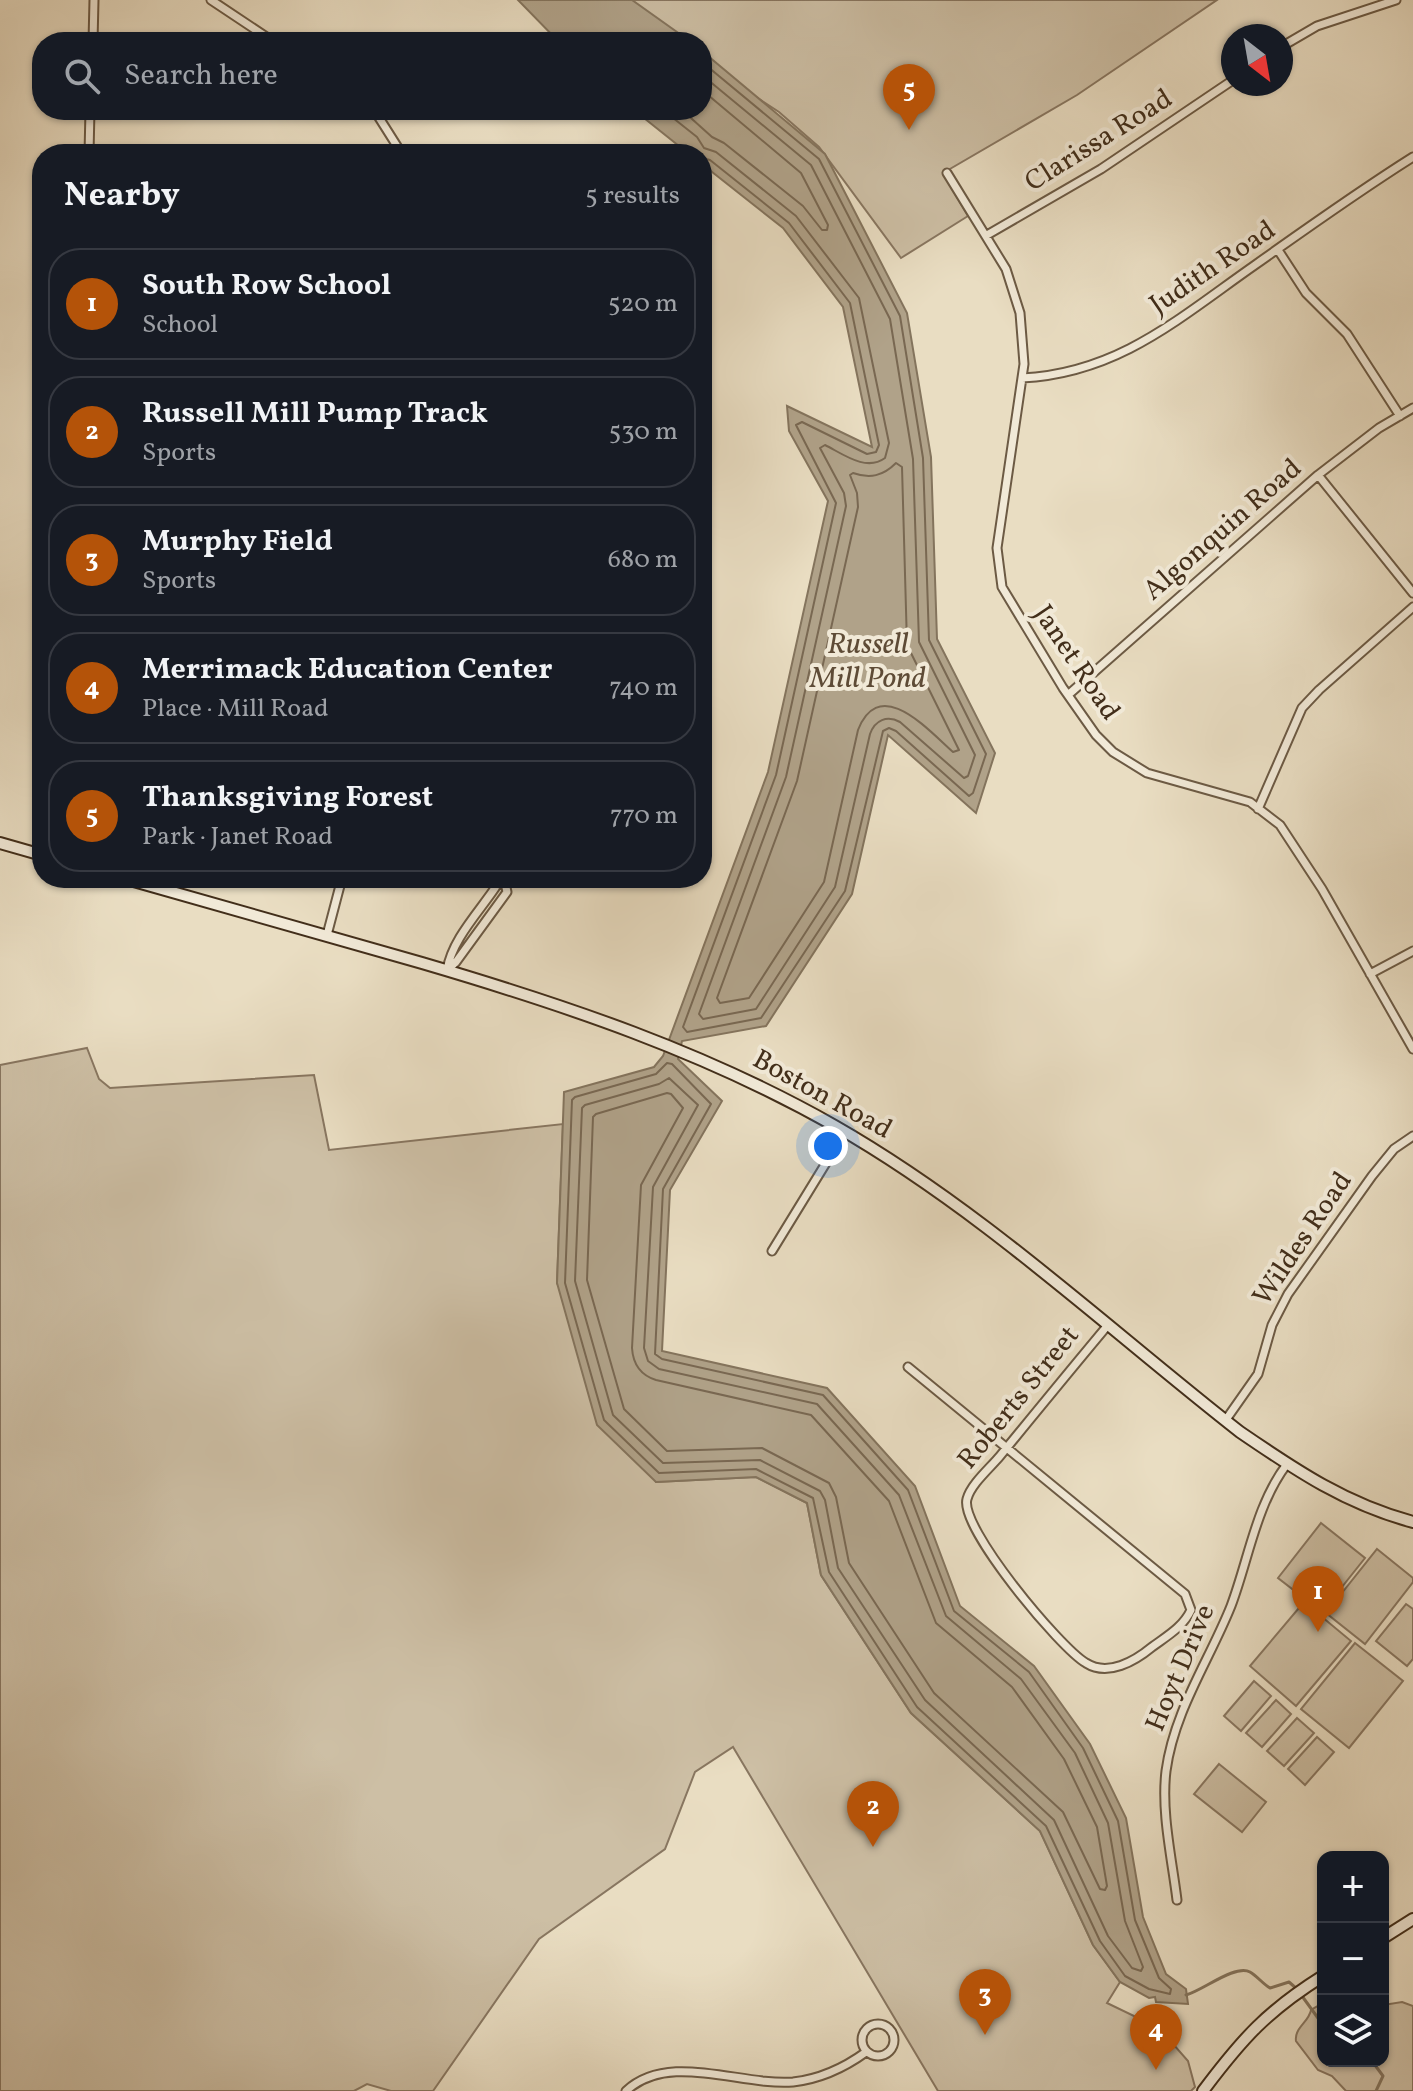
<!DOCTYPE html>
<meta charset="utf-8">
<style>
body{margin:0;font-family:Vollkorn,serif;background:#242831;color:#f1f3f6}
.controls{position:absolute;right:24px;bottom:24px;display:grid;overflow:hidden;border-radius:16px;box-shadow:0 2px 6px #0004}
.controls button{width:72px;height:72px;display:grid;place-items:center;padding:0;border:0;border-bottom:2px solid #363941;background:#171b24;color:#f1f3f6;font:40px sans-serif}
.compass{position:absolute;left:1221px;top:24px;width:72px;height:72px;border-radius:50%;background:#171b24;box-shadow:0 2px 6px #0004;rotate:149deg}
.you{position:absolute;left:828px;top:1146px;width:28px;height:28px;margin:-20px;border:6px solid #fff;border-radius:50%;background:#1a73e8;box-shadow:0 0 0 12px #1a73e833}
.badge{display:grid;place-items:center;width:52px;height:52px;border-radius:50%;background:#b45309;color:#fff;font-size:26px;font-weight:700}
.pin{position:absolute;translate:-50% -66px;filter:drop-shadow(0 2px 4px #0008)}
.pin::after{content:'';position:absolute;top:42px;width:28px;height:24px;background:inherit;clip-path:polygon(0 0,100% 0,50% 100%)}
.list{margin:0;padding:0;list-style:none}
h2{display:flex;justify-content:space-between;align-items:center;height:104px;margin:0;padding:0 32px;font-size:34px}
h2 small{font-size:26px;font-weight:400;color:#9ea1a6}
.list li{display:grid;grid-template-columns:52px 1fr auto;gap:24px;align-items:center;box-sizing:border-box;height:112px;margin:0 16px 16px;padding:0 16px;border:2px solid #363941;border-radius:32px}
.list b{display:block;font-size:30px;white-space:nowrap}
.list p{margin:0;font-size:26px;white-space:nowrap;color:#9ea1a6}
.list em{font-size:26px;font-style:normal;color:#9ea1a6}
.icon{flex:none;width:44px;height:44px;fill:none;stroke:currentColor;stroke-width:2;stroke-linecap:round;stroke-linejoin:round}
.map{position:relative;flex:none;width:1413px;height:2091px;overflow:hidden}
.search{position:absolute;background:#171b24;box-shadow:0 2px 6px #0004;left:32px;top:32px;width:680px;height:88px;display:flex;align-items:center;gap:20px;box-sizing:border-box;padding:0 28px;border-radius:32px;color:#9ea1a6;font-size:30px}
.panel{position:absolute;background:#171b24;box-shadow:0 2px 6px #0004;left:32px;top:144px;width:680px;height:744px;border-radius:32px}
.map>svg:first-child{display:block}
.green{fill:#cdbfa5;stroke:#887660;stroke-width:2}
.water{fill:#b0a289;stroke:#84745d;stroke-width:2}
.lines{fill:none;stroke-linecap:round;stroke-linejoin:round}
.shore{stroke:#796852;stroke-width:2}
.stream{stroke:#84745d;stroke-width:3}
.street-casing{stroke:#6c5a44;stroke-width:11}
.secondary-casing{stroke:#422e1a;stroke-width:14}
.street{stroke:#f1e9d7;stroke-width:7}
.secondary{stroke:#f1e9d7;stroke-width:10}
.labels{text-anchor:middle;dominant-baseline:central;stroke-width:8;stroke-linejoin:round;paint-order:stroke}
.street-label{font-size:28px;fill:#422e1a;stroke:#f1e9d7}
.water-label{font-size:30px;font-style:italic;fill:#5e4b36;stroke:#f1e9d7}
</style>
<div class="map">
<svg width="1413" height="2091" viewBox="0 0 1413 2091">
<rect width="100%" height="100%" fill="#e9ddc2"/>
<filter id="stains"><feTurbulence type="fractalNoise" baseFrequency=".0025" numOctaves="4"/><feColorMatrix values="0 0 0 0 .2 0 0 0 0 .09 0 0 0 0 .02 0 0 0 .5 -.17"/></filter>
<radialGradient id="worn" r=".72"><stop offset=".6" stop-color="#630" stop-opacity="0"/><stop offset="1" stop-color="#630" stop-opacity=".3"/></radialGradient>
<path class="green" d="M625 0H1217L1077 95 943 173 968 216 901 258 819 147 779 112 702 62V42H680Z
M87 1048 99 1079 110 1088 314 1075 329 1150 563 1124 557 1283 656 1482 756 1477 807 1503 821 1575 911 1713 1040 1831 1093 1945 1120 1982 1107 2003 1159 2028 1188 2061 1195 2087 1191 2091H938L733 1747 695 1772 665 1849 539 1939 433 2091H391L367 2084 354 2091H0V1065Z
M1321 1523 1365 1558 1322 1612 1278 1578Z
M1377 1549 1413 1578V1582L1365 1644 1326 1613Z
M1304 1602 1351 1641 1296 1706 1250 1666Z
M1406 1604 1413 1609V1659L1407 1666 1376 1641Z
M1355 1643 1403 1681 1349 1748 1301 1709Z
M1254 1681 1271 1696 1241 1731 1224 1716Z
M1276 1700 1291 1714 1262 1747 1246 1733Z
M1297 1718 1314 1733 1284 1766 1267 1751Z
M1317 1737 1334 1752 1305 1785 1288 1769Z
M1219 1764 1266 1802 1242 1832 1194 1794Z
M1402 2002 1413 2006V2091H1346L1332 2076 1318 2070 1296 2041C1294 2028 1309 2022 1311 2010L1323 2003V2061H1383V2005Z"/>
<path class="water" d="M518 0H632L691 42H559Z
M702 51 825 154 907 313 931 457 937 639 995 753 976 813 888 735 852 894 766 1026 682 1041 678 1059 722 1101 670 1190 662 1351 827 1388 915 1486 960 1606 1034 1666 1090 1744 1126 1818 1143 1917 1166 1974 1186 1989 1188 2004 1156 2002 1155 1997 1149 1998 1120 1982 1093 1945 1040 1831 911 1713 821 1575 807 1503 756 1477 656 1482 597 1425 557 1283 564 1092 654 1067 663 1056 768 772 828 501 789 431 787 406 872 447 843 307 783 228 702 164V154H689L634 110H702Z"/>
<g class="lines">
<path class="shore" d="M702 62 819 159 900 316 923 458 929 640 986 754 973 793 969 796 896 731 889 728 883 731 845 891 761 1018 687 1032 683 1027 776 775 836 503 796 425 802 422 867 454 876 452 879 445 850 303 789 223 710 160 702 158
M663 110 697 137 704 148 716 152 796 216 859 298 889 443 885 458C866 472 843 454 825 445L820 448 844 493 846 506 786 777 699 1014 703 1019 756 1009 835 887 870 734C875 720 887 715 900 722L964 778 968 776 975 755 919 642 913 459 890 319 811 165 702 75
M682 110 712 137 724 143 803 206 822 230H827L828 225 801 173 702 90
M896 463 902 467 907 645 959 750 953 752C929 731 880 674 858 730L824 882 749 998 720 1003 717 998 797 781 858 507 857 493 850 475 853 473C870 479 883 476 896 463Z
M667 1063 672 1064 711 1104 663 1189 655 1354 662 1359 823 1395 908 1490 954 1611 1029 1672 1083 1748 1118 1821 1135 1920 1159 1978 1171 1989 1170 1994 1149 1989 1125 1976 1100 1941 1046 1826 917 1707 829 1572 813 1498 756 1469 659 1473 604 1420 565 1283 572 1100 575 1097 656 1074Z
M669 1078 698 1105 653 1187 644 1348 648 1361 659 1369 817 1404 899 1495 946 1616 1021 1679 1075 1753 1108 1823 1125 1921 1143 1967 1141 1971 1132 1968 1108 1936 1054 1820 925 1700 838 1568 825 1500 820 1491 760 1460 663 1463 613 1415 575 1281 582 1108 585 1105 659 1084Z
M667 1093 671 1094 683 1108 641 1185 632 1348C633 1364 640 1375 656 1380L811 1415 889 1501 936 1623 1012 1687 1064 1759 1097 1827 1107 1886 1105 1890 1100 1889 1063 1812 934 1693 849 1563 836 1497 829 1483 762 1448 667 1451 624 1409 587 1280 593 1117 596 1114Z"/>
<path class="stream" d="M1186 1995C1202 1991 1235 1964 1250 1972 1257 1976 1263 1984 1270 1988L1289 1982 1297 1989
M1302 1996 1323 2025
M1372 2061 1383 2076 1376 2091"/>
<defs>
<path id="street" d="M211 0 274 42
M93 42 94 0
M1281 47 1317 26 1396 0
M371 110 378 116 402 154
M89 154 90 110
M947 173 1006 269 1020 313 1024 364 997 548 1002 587 1063 688 1096 735 1113 752 1147 773 1250 802 1280 825 1322 889 1413 1049
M987 235 1101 169 1233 80
M1278 250 1306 293 1347 334 1400 416
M1022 378C1119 373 1179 318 1255 265 1307 228 1359 191 1413 157
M1318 475 1413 593
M1068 695 1318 475 1379 428 1413 408
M1258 809 1302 708 1319 690 1413 607
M327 935 342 878
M448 969 456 962 507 892 505 883
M447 970C452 939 480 911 497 885L505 883 508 878
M1370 974 1413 951
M772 1251 845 1132
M908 1367 1185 1594 1191 1610C1183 1627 1167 1636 1152 1647 1135 1661 1108 1677 1086 1663 1060 1648 959 1527 967 1499 971 1484 990 1468 1000 1456 1036 1412 1072 1368 1108 1325
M1225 1421 1258 1374 1272 1325 1288 1294 1372 1176 1394 1149 1413 1136
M1177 1900C1172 1859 1161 1812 1166 1771 1174 1711 1209 1661 1231 1606 1249 1558 1256 1505 1287 1464
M862 2040a16 16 0 1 1 32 0a16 16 0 1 1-32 0Z
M626 2091C669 2051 740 2086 793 2082 820 2079 844 2068 866 2052"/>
<path id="secondary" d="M0 843 42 855
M123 878C223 906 323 934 422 963 565 1005 705 1052 835 1126 982 1210 1107 1328 1240 1432 1297 1471 1346 1504 1413 1522
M1383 1938 1413 1919
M1203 2091C1242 2039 1267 2011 1323 1976"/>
</defs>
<use href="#street" class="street-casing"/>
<use href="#secondary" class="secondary-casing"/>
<use href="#street" class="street"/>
<use href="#secondary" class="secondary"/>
</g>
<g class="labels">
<g class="street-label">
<text transform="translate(1099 141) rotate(-32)">Clarissa Road</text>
<text transform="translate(1213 268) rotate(-34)">Judith Road</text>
<text transform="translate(1223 530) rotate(-41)">Algonquin Road</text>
<text transform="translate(1076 663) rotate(56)">Janet Road</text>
<text transform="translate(822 1095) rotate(29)">Boston Road</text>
<text transform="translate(1303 1239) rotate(-56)">Wildes Road</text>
<text transform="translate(1019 1398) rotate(-51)">Roberts Street</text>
<text transform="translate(1181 1668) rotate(-67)">Hoyt Drive</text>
</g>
<g class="water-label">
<text x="868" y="645">Russell<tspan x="868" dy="34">Mill Pond</tspan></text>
</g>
</g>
<rect width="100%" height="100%" filter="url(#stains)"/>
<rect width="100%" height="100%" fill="url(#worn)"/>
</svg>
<div class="controls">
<button>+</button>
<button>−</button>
<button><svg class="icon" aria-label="layers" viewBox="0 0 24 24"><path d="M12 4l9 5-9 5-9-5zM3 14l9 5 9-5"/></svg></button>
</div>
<svg class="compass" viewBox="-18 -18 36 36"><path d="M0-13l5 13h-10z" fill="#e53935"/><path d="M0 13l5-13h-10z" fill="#9ea1a6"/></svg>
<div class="you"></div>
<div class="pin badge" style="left:1318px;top:1632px">1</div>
<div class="pin badge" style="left:873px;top:1847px">2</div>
<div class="pin badge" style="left:985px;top:2035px">3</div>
<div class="pin badge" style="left:1156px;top:2070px">4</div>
<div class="pin badge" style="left:909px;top:130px">5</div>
<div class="search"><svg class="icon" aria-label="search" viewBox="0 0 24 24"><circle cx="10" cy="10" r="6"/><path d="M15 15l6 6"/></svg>Search here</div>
<section class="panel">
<h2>Nearby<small>5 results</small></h2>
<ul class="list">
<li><span class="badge">1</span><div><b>South Row School</b><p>School</p></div><em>520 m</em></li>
<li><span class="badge">2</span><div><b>Russell Mill Pump Track</b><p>Sports</p></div><em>530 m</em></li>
<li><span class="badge">3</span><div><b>Murphy Field</b><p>Sports</p></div><em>680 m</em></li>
<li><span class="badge">4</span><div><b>Merrimack Education Center</b><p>Place · Mill Road</p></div><em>740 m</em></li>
<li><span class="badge">5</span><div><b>Thanksgiving Forest</b><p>Park · Janet Road</p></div><em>770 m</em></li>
</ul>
</section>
</div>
